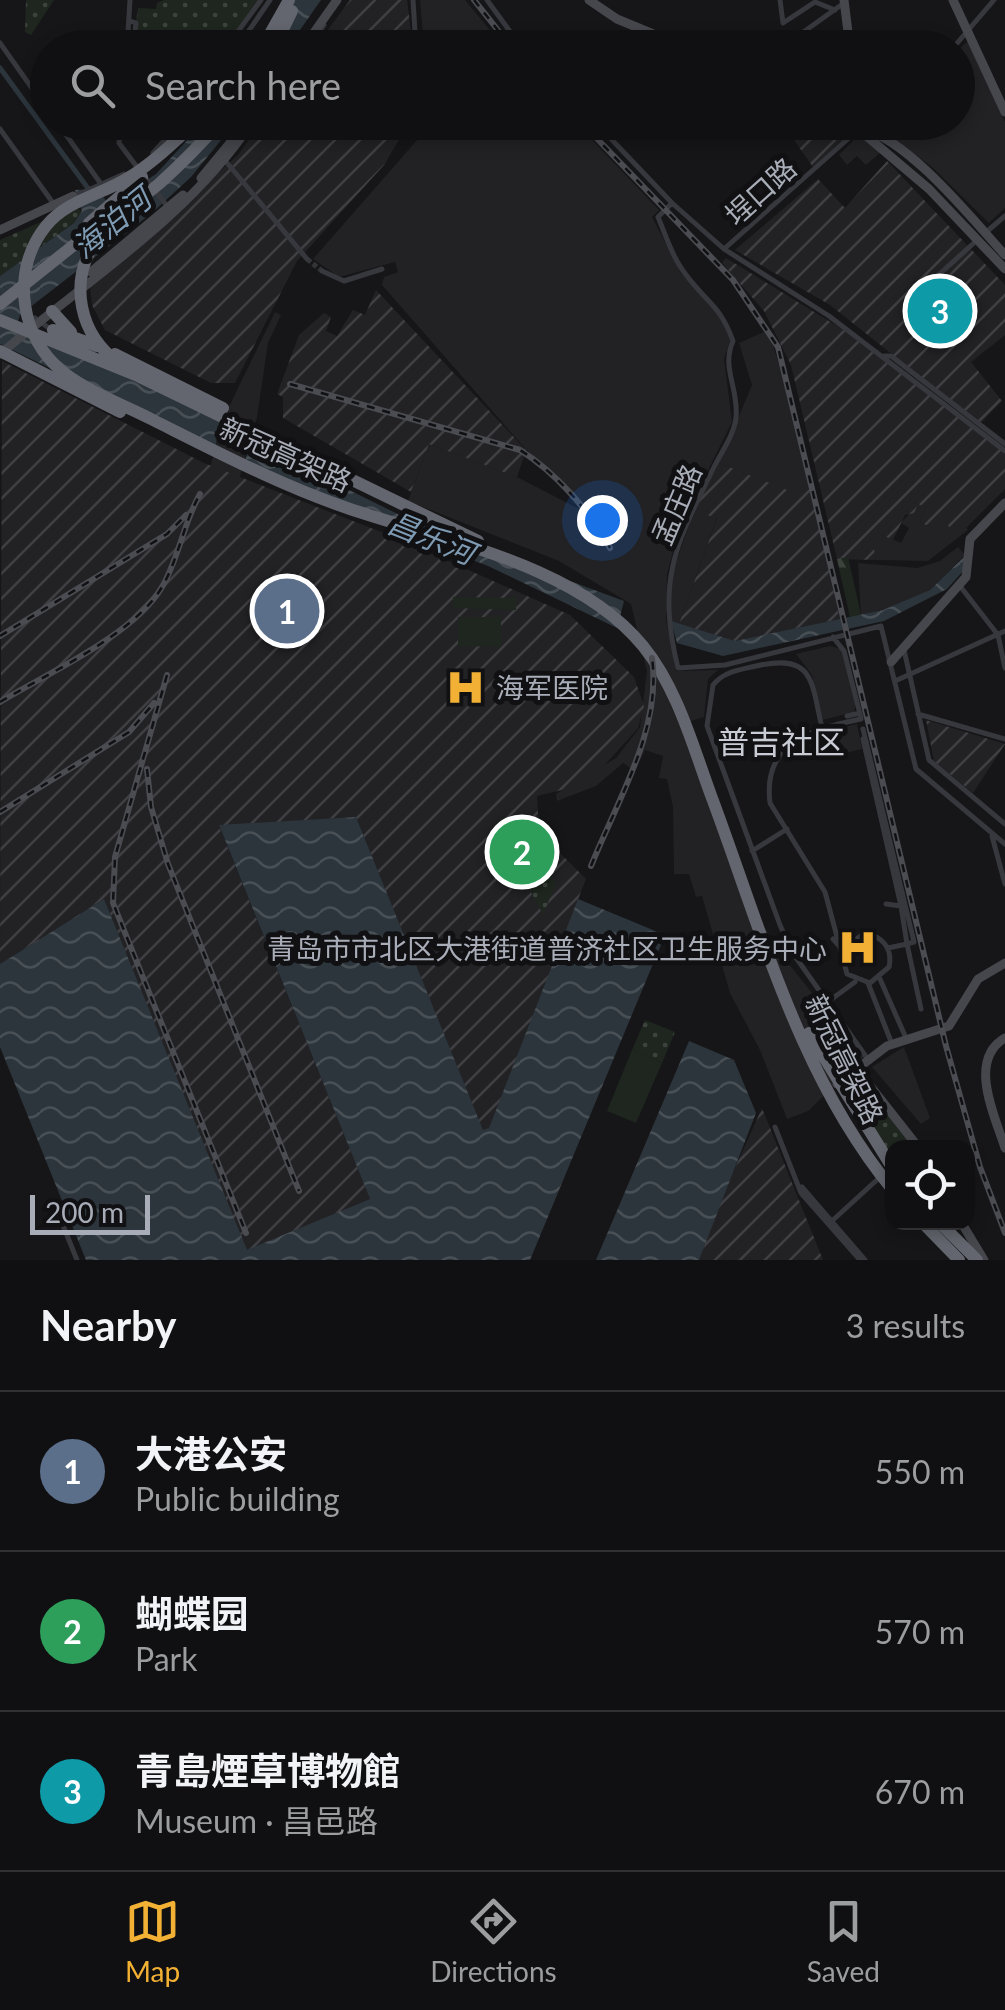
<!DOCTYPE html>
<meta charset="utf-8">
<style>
body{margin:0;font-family:Lato,"Noto Sans SC",sans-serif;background:#1e1e20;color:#f1f3f6}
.controls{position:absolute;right:30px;bottom:30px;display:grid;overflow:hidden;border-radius:20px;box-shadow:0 5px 15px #0003}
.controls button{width:90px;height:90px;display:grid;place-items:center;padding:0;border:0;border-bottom:2px solid #303032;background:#101012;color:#f1f3f6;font:50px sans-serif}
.scale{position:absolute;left:30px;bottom:25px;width:120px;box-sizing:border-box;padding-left:10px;border:5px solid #a8adb8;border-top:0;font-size:28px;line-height:35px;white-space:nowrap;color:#a8adb8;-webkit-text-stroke:8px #111113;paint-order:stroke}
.you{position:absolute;left:602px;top:520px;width:35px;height:35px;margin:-25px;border:8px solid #fff;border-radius:50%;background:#1a73e8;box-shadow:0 0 0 15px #1a73e833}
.badge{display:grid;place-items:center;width:65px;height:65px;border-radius:50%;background:#f2b134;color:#fff;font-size:32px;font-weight:700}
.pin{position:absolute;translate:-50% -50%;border:5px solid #fff;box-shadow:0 2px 10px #0006}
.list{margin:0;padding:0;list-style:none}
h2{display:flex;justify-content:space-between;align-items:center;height:130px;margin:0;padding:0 40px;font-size:42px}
h2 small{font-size:32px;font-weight:400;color:#9c9d9f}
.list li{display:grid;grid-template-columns:65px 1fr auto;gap:30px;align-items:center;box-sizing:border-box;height:160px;padding:0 40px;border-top:2px solid #303032}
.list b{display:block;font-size:38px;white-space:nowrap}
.list p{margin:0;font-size:32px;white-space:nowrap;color:#9c9d9f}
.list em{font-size:32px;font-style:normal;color:#9c9d9f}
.icon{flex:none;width:55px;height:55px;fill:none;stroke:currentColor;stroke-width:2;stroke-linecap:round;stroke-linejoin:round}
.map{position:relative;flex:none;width:1005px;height:1260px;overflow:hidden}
.search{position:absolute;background:#101012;box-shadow:0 5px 15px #0003;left:30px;right:30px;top:30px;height:110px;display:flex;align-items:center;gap:25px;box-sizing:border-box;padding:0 35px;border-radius:55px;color:#9c9d9f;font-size:38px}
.sheet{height:610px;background:#101012}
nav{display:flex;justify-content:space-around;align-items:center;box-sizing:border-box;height:140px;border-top:2px solid #303032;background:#101012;font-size:28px;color:#9c9d9f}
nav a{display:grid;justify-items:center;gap:5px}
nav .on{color:#f2b134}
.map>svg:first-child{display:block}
.built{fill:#222225}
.industrial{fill:url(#industrial-furrows)}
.grass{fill:url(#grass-dots)}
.forest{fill:url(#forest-firs)}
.garden{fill:#1e261f}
.water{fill:url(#water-waves)}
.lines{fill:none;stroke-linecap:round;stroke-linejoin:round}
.canal{stroke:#2c353c;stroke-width:5}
.street-tunnel{stroke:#333438;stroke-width:5;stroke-dasharray:5 2.5;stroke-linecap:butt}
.street{stroke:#37383d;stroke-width:5}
.secondary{stroke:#45474d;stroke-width:9}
.highway{stroke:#63666e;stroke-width:12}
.rail-casing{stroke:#4a4c52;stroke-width:6}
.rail{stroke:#111113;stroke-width:2.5;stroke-dasharray:8;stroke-linecap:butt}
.labels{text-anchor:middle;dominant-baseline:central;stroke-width:10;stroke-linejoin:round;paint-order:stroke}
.street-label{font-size:28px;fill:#a8adb8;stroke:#111113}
.poi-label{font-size:28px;fill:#a8adb8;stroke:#111113;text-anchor:start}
.water-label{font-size:30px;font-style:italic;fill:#7f9bb3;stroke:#111113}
.quarter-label{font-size:32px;fill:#c9ccd4;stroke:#111113}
</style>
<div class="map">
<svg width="1005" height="1260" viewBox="0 0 1005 1260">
<defs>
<pattern id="industrial-furrows" width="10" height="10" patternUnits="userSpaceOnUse" patternTransform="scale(2.5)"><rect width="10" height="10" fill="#222225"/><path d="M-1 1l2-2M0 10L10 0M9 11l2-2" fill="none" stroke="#3f3f43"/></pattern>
<pattern id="grass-dots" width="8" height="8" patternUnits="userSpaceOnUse" patternTransform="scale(2.5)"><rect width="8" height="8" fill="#1e261f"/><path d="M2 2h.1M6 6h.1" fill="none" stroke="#3c433d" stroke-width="1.8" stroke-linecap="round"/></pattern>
<pattern id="forest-firs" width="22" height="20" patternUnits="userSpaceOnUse" patternTransform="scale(2.5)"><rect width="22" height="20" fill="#1e261f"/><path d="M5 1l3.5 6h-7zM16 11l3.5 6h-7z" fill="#3c433d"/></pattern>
<pattern id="water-waves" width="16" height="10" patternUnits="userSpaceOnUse" patternTransform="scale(2.5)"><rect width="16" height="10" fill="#2c353c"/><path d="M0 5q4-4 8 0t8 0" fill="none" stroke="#485056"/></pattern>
</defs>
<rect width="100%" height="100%" fill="#161618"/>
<path class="built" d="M420 0H465L504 47H424Z
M968 41 1005 122V208L989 223 932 167 874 124 958 122V50Z
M416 123H576L659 210 652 217 681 273 717 309 731 338 724 359 732 422 679 529 667 574 666 620 676 671 718 670 708 679 704 717 688 722 763 925 788 963 864 1057 808 1111 787 1119 760 1050 730 993 702 896 696 897 689 874H674L673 807 667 779 659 778 663 756 645 750 635 771 623 763 596 786 557 801 556 794 616 758 640 727 647 671 631 604 559 561 408 501 429 444 517 477 581 510 585 506 530 454 382 285 384 277 398 272 395 262 339 277 313 259 418 139Z
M859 135 881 152 866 165 857 156 847 165 839 155Z
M275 312 281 315 268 343 257 417 238 483 210 468 223 419Z
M764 332 772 343 788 390 810 489 791 493 719 463 752 385 739 343Z
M918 504 926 508 920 522 936 530 945 522 963 523 968 530 928 561 876 560 870 529 901 543 909 528 901 523Z
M694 511 717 517 679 624 671 621V577Z
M958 547 965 555 930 590 901 605 861 615 858 563 917 568 940 561Z
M830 646 841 649 856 704 854 712 822 720 812 675 796 654Z
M857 724 862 749 832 756 826 731Z
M904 1047 930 1118 921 1124 872 1067Z"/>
<path class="industrial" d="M350 0H407L413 47H315Z
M261 123H409L384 165 297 261 235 383H211L105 330 92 305 90 286 238 155Z
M782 123H838L853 131 813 167Z
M887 161 1005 285V335L971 362 1002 401 980 424 830 305 735 250 818 179 845 208Z
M726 258 842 329 1005 453V489L966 528 963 523 953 531 945 522 936 530 920 522 926 508 918 504 914 513 905 515 893 540 871 530 876 560 837 559 791 365 764 311 722 263Z
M376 290 526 450 517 477 429 444 411 492 283 418V397L277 394 299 335 324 313 331 317 326 331 337 336 353 310 365 315Z
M2 361 204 463 394 537 570 615 634 677 644 706 638 728 602 768 566 789 537 796 538 815 557 850 586 879 489 1129 483 1131 356 817 219 826 370 1199 246 1251 104 899 0 964Z
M719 463 792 492 810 489 840 619 735 641 679 624 717 518 694 511Z
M926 720 1005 744 973 793 934 761Z
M762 1108 823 1260H699L721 1199Z"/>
<path class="grass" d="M26 0H54L31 35 25 32Z
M164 0H259L224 47 132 48 138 8 156 9 157 3Z
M75 207 82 211 74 223 0 276V240Z
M503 817 510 818 556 883 543 915 495 824Z
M645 1020 675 1032 662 1063 632 1050Z
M858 1077 917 1147 892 1148V1164L848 1087Z"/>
<path class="forest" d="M848 557 861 615 850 617 837 559Z"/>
<path class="garden" d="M453 597 516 598V610L453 608Z
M458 617H501V647L458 646Z
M632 1050 662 1063 636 1123 607 1111Z"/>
<path class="water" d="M292 0H321L288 47 259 48Z
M203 123H235L191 177 153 212 20 315 17 324 222 419 215 448 0 344V276L74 223 82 211 75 190 96 189 110 205 156 174Z
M253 434 264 448 422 526 624 601 617 628 488 566 333 506 245 461Z
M966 555 964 570 947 589 884 621 723 656 677 643 671 621 735 641 883 610 930 590Z
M356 817 483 1130 489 1128 578 899 665 935 530 1260H86L0 1047V964L104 899 247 1250 370 1199 219 825Z
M689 1041 734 1060 756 1113 699 1260H596Z"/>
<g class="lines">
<path class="canal" d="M0 68 90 191"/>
<path class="street-tunnel" d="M307 259 322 271"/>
<path class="street" d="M413 0 416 48
M487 0 522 48
M780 0 783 23 815 2 835 10
M130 21 136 23 133 48
M0 43 48 111
M127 48 130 0
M226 48 261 0
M237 48 270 0
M309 48 324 25
M781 48 844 3
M953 48 994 0
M57 122 101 184
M121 122 119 143 137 167
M595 122 672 203 724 249 829 316 1005 451
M0 129 53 203
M153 153 181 122
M223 158 307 259
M144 176 168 207
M75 196 124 174
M672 203 658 217C666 236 673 259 687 276 708 304 720 305 733 341 721 368 739 389 736 417 735 433 721 453 714 467 676 544 656 579 678 668L725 665 881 626 916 769 1005 844
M984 234 1005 216
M724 249 867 122
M322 271 344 281 382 269
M923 289 976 241
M35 318 53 331
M884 356H891L1005 444
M960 586 998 635 1005 668
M833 637 844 651 861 718
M904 650 929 760 1005 824
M895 681 1005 631
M918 714 1005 739
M847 716 860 713
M822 728C811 680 814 653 756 666 740 670 724 671 713 685L707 726 780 925 792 952 867 1058
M863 729 914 942 907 944 921 1009
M780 733 794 739
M863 739 901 906
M992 836 1005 884
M752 851 787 829
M886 904 901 906 907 944 888 948
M833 939 843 950
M843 950 863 934C882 935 893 948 889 967L870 983 847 974 825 892 770 803C762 741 813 729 861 719
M880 979 906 1038
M868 983 892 1044
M829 1001 855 982
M775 1127 801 1193 860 1260
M802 1187 865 1260
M833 1220 879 1178
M62 1223 77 1260"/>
<path class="secondary" d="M589 0 617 19 687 48
M844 0 850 48
M953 0 1005 112
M303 48 337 0
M850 122 929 189 1005 269
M863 129C909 140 973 220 1005 255
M201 178 239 132
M0 230 73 196
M91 272 183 195
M0 354C86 281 188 218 252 122
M891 662 966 577 970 539 1005 503
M1005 1038C967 1060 995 1116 1005 1148
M856 1068 919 1148
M837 1084 887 1046 949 1026 978 979 1005 963
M961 1222 984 1260"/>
<path class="highway" d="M262 48 289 0
M274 48 292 11
M196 122C175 141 153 163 128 178 101 195 67 200 46 226 13 267 18 328 55 365 80 389 122 404 153 420 217 452 282 486 350 509 445 541 577 565 643 646 678 689 693 747 712 798 762 932 800 1077 892 1189
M89 223 142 177
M0 304 104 221
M52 311 71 332
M0 320 138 376 478 541
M53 330 97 346
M0 351 120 412
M115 354 223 408
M120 364C79 335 68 283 96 240 111 217 139 201 160 183 181 164 201 144 220 122
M809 1033 892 1167
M922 1222 959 1260
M939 1222 977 1260"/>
<defs>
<path id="rail" d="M474 0 512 48
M581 122 733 280 778 347 946 1046 980 1167 1005 1233
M290 384 520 450C556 473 589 510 610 548
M0 636 167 534 186 515
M167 675 115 857 113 903 246 1233
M0 702C48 673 134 635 162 587 179 558 183 524 200 494
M147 769 151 807 168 864 299 1191
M0 812 129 732 154 703
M591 866C617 801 662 729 652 658"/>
</defs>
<use href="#rail" class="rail-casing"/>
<use href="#rail" class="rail"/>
</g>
<defs>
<symbol id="hospital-bare" viewBox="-9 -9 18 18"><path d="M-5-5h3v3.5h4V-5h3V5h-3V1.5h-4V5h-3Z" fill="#f2b134" stroke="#111113" stroke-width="2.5" paint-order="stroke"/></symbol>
</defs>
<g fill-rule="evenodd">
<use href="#hospital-bare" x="438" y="660" width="55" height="55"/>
<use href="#hospital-bare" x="830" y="920" width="55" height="55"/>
</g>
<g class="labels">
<g class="street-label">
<text transform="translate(760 191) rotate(-42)">埕口路</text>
<text transform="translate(286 454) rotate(24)">新冠高架路</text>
<text transform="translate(676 504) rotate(-67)">孟庄路</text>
<text transform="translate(845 1059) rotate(64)">新冠高架路</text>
</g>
<g class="poi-label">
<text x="496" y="687">海军医院</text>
<text x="827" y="948" text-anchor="end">青岛市市北区大港街道普济社区卫生服务中心</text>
</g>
<g class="water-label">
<text transform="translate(111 222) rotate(-39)">海泊河</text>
<text transform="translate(432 537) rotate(22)">昌乐河</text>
</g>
<g class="quarter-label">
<text x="781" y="741">普吉社区</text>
</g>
</g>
</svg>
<div class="controls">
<button><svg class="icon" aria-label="locate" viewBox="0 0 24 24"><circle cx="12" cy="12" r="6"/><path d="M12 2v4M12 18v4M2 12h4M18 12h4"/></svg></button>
</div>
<div class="scale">200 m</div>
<div class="you"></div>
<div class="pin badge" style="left:287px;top:611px;background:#5c6f8a">1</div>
<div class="pin badge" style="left:522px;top:852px;background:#2e9e5b">2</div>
<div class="pin badge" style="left:940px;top:311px;background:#0f9aa8">3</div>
<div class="search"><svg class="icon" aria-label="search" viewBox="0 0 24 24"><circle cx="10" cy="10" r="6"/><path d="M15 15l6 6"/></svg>Search here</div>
</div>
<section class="sheet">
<h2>Nearby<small>3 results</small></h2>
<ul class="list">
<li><span class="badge" style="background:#5c6f8a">1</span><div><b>大港公安</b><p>Public building</p></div><em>550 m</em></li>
<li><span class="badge" style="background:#2e9e5b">2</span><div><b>蝴蝶园</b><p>Park</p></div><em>570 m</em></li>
<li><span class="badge" style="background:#0f9aa8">3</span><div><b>青島煙草博物館</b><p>Museum · 昌邑路</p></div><em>670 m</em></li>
</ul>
</section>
<nav>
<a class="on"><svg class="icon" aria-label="map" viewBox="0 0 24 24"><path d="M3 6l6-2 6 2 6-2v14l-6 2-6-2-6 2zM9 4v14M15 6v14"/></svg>Map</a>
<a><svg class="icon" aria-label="directions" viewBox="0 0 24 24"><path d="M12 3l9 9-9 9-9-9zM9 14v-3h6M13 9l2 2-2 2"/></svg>Directions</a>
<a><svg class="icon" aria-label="saved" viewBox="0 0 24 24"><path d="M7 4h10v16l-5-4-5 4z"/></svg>Saved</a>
</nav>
